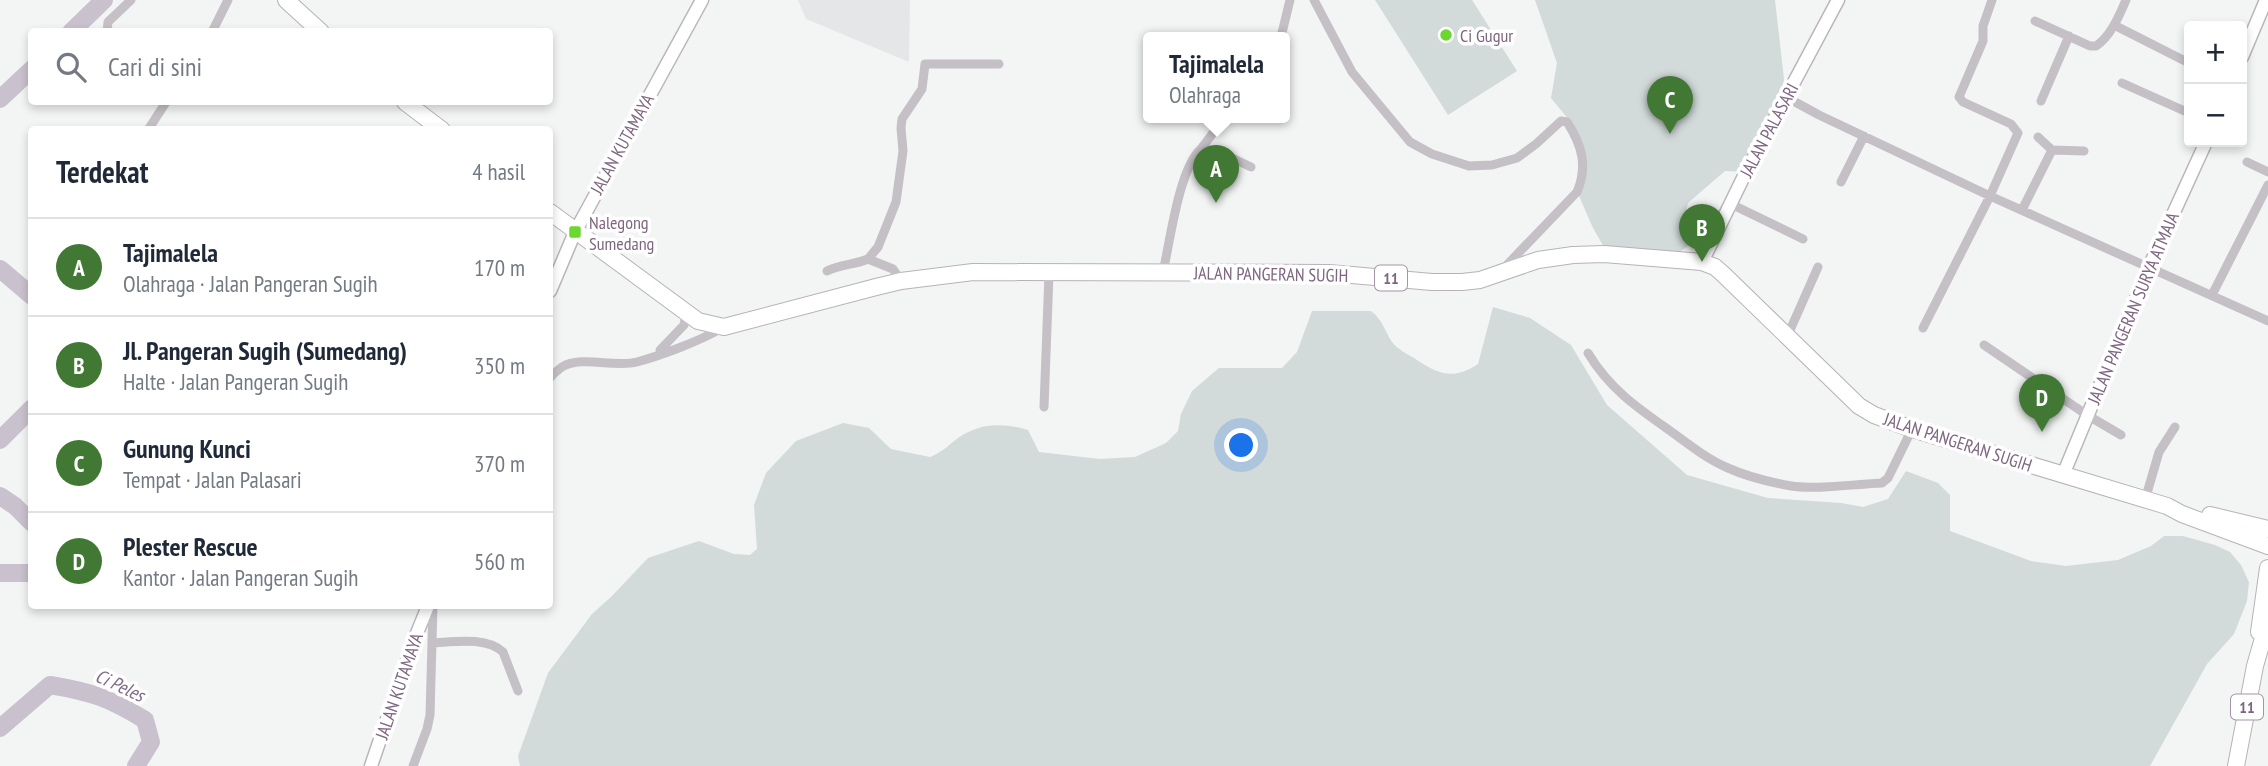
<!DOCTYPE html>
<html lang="id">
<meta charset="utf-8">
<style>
body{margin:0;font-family:"PT Sans Narrow",sans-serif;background:#f6f6f7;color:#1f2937}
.controls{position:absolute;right:21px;top:21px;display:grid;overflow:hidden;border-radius:7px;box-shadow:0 4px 10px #0003}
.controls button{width:63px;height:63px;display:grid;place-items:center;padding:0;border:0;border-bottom:2px solid #e0e1e3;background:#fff;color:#1f2937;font:35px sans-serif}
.you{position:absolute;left:1242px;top:446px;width:24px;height:24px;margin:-18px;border:5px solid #fff;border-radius:50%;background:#1a73e8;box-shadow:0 0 0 10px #1a73e833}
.badge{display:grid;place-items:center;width:46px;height:46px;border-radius:50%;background:#417834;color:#fff;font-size:23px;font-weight:700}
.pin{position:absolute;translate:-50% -58px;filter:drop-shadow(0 2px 4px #0008)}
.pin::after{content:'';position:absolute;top:37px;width:24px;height:21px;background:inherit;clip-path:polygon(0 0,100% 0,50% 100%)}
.popup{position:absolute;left:1143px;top:32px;width:147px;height:91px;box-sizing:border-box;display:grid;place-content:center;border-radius:7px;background:#fff;filter:drop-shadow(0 2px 5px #0005);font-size:23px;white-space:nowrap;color:#747a83}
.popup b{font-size:26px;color:#1f2937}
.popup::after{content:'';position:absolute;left:50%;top:100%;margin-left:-14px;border:14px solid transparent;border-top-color:#fff}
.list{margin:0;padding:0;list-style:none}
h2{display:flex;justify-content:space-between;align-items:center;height:91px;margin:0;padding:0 28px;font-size:30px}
h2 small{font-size:23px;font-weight:400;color:#747a83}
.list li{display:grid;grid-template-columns:46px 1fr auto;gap:21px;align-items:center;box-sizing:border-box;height:98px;padding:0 28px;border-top:2px solid #e0e1e3}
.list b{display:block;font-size:26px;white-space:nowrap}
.list p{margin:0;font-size:23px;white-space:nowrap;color:#747a83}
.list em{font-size:23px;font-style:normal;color:#747a83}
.icon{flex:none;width:38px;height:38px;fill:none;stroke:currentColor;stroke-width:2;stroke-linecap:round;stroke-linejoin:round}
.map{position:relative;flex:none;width:2268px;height:766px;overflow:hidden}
.search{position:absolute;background:#fff;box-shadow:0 4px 10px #0003;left:28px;top:28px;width:525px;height:77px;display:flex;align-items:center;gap:18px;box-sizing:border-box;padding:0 24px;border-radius:7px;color:#747a83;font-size:26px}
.panel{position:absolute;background:#fff;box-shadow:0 4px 10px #0003;left:28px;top:126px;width:525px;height:483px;border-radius:7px}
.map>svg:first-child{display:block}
.built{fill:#e5e6e7}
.green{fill:#d2dada}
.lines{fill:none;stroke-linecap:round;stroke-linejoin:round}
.river{stroke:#c9c1cd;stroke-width:18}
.secondary-casing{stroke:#bbb4bc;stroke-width:15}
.highway-casing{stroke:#b8b2b8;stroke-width:18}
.street{stroke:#c5bfc6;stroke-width:9}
.secondary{stroke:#fff;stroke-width:12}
.highway{stroke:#fff;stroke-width:16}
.poi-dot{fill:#6ad830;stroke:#fff;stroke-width:2.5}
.labels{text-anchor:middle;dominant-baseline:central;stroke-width:7;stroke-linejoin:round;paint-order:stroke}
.shield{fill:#fff;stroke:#a594a7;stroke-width:2}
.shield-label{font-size:16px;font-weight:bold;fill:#7e6681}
.poi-label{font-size:18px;fill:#7e6681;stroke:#fff;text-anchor:start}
.street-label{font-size:18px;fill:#7e6681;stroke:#fff}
.water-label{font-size:19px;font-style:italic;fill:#826c8b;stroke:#fff}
</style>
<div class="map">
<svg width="2268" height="766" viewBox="0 0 2268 766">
<rect width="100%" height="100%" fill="#f2f5f4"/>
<path class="built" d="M798 0H910L909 62 806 19Z"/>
<path class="green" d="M1375 0H1472L1517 71 1448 115Z
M1535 0H1775L1786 97 1746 172 1725 171 1688 203 1682 228 1695 241 1666 262 1610 258 1592 226 1577 191 1579 147 1569 120 1551 98 1557 63Z
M1493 307 1530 318 1571 345 1607 405 1687 475 1768 498 1841 503 1863 507 1888 499 1906 471 1938 483 1950 495V531L2031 561 2066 566 2118 560 2151 546 2164 536H2183L2215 545 2230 552 2241 565 2249 582 2247 601 2234 634 2207 664 2150 766H520L518 756 548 673 592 614 612 596 648 558 699 541 734 554 750 555 757 549 754 505 766 473 796 441 843 423 869 428 891 449 930 457C941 453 949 445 958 438 981 422 1003 423 1028 430L1039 452 1100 459 1135 457 1166 443 1178 431 1181 414 1192 391 1219 368H1282L1297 352 1312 311H1371C1383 320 1384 330 1392 342 1397 349 1407 354 1414 358 1438 374 1452 381 1478 364Z"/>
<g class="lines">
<path class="river" d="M71 32 104 0
M0 99 32 69
M0 269 32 296
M0 440 32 408
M0 496 15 506 32 523
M0 573H32
M0 728 50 685C92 692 109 698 145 720L151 742 136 766"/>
<defs>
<path id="secondary" d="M2242 57 2266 0
M1702 262 1746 172 1838 0
M550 291 575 232 702 0
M2063 475 2149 267 2206 142
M371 766 413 643 428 606"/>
<path id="highway" d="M286 0 321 32
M405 102 442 130
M550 212 698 321 724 327 876 287 901 281 973 272 1329 273 1432 282H1462L1480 280 1538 260 1573 255 1604 254 1702 262 1715 267 1723 274 1859 406 1874 415 1912 429 2167 506 2182 514 2268 546
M2210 515 2268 529
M2259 632 2268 568
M2236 766 2255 666 2268 621"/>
</defs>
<use href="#secondary" class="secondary-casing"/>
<use href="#highway" class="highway-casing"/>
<path class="street" d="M1314 0 1352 72 1410 142 1432 154 1469 166 1492 165 1517 158 1536 144 1561 121 1567 122C1582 145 1588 166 1577 192L1504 268
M2035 21 2090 46H2096C2111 36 2119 16 2126 0
M2114 25 2189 63
M107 32 108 22 131 0
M212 32 228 0
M1281 37 1290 0
M2122 83 2189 113
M1786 97 1819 115 1990 196 2268 321
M2041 101 2069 36
M148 130 166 102
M2038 137 2052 150
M1201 149 1225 117
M2247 162 2268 172
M1841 182 1864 136
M1731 204 1803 239
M2022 210 2052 150 2084 151
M827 271C841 264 854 265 868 259
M1163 272C1170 242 1179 168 1201 149L1217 151 1251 167
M901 281 893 269 868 259 878 247 896 202 903 151 901 128 902 119 922 89 925 64H999
M2212 295 2268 185
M1923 328 1990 196 2018 133 2011 124 1963 102 1959 97 1983 41V26L1992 0
M1787 337 1818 267
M1984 345 2087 415 2121 435
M660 350 684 325 686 313
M1588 353C1609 388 1636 407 1669 430 1688 444 1707 459 1728 468 1748 477 1769 482 1791 486 1815 490 1856 484 1882 483L1888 478 1912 429
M550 378C553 374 558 370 562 367 581 355 614 368 637 362 662 355 700 341 722 328
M1044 407 1049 274
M2145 500 2159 452 2175 427
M432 643C453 642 486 636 503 652L518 691
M413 766 427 729 430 715 433 606"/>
<use href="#secondary" class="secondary"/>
<use href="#highway" class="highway"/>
</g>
<g class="poi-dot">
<circle cx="1446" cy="35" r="7"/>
<rect x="568" y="225" width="14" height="14" rx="3.5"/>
</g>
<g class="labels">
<g class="shield">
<rect x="1375" y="265.5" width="32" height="25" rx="5"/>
<rect x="2231" y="694.5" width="32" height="25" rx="5"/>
</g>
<g class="shield-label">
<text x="1391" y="278">11</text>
<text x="2247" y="707">11</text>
</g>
<g class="poi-label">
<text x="1460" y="35">Ci Gugur</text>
<text x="589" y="222">Nalegong<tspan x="589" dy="21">Sumedang</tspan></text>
</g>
<g class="street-label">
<text transform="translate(1769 130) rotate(-62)">JALAN PALASARI</text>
<text transform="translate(622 144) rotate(-61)">JALAN KUTAMAYA</text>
<text transform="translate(1271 274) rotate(1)">JALAN PANGERAN SUGIH</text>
<text transform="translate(2133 308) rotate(-67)">JALAN PANGERAN SURYA ATMAJA</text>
<text transform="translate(1958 442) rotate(18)">JALAN PANGERAN SUGIH</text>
<text transform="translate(399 686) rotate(-71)">JALAN KUTAMAYA</text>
</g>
<g class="water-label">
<text transform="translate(120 685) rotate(25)">Ci Peles</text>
</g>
</g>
</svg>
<div class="controls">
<button>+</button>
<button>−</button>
</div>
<div class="you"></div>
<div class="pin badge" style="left:1216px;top:203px">A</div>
<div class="popup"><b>Tajimalela</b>Olahraga</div>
<div class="pin badge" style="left:1702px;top:262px">B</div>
<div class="pin badge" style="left:1670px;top:134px">C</div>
<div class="pin badge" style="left:2042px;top:432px">D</div>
<div class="search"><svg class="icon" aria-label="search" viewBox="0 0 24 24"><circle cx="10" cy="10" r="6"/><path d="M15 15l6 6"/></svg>Cari di sini</div>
<section class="panel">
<h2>Terdekat<small>4 hasil</small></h2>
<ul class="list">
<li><span class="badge">A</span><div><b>Tajimalela</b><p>Olahraga · Jalan Pangeran Sugih</p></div><em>170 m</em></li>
<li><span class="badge">B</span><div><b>Jl. Pangeran Sugih (Sumedang)</b><p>Halte · Jalan Pangeran Sugih</p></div><em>350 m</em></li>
<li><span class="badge">C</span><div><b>Gunung Kunci</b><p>Tempat · Jalan Palasari</p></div><em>370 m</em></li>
<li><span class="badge">D</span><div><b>Plester Rescue</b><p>Kantor · Jalan Pangeran Sugih</p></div><em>560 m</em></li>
</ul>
</section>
</div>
